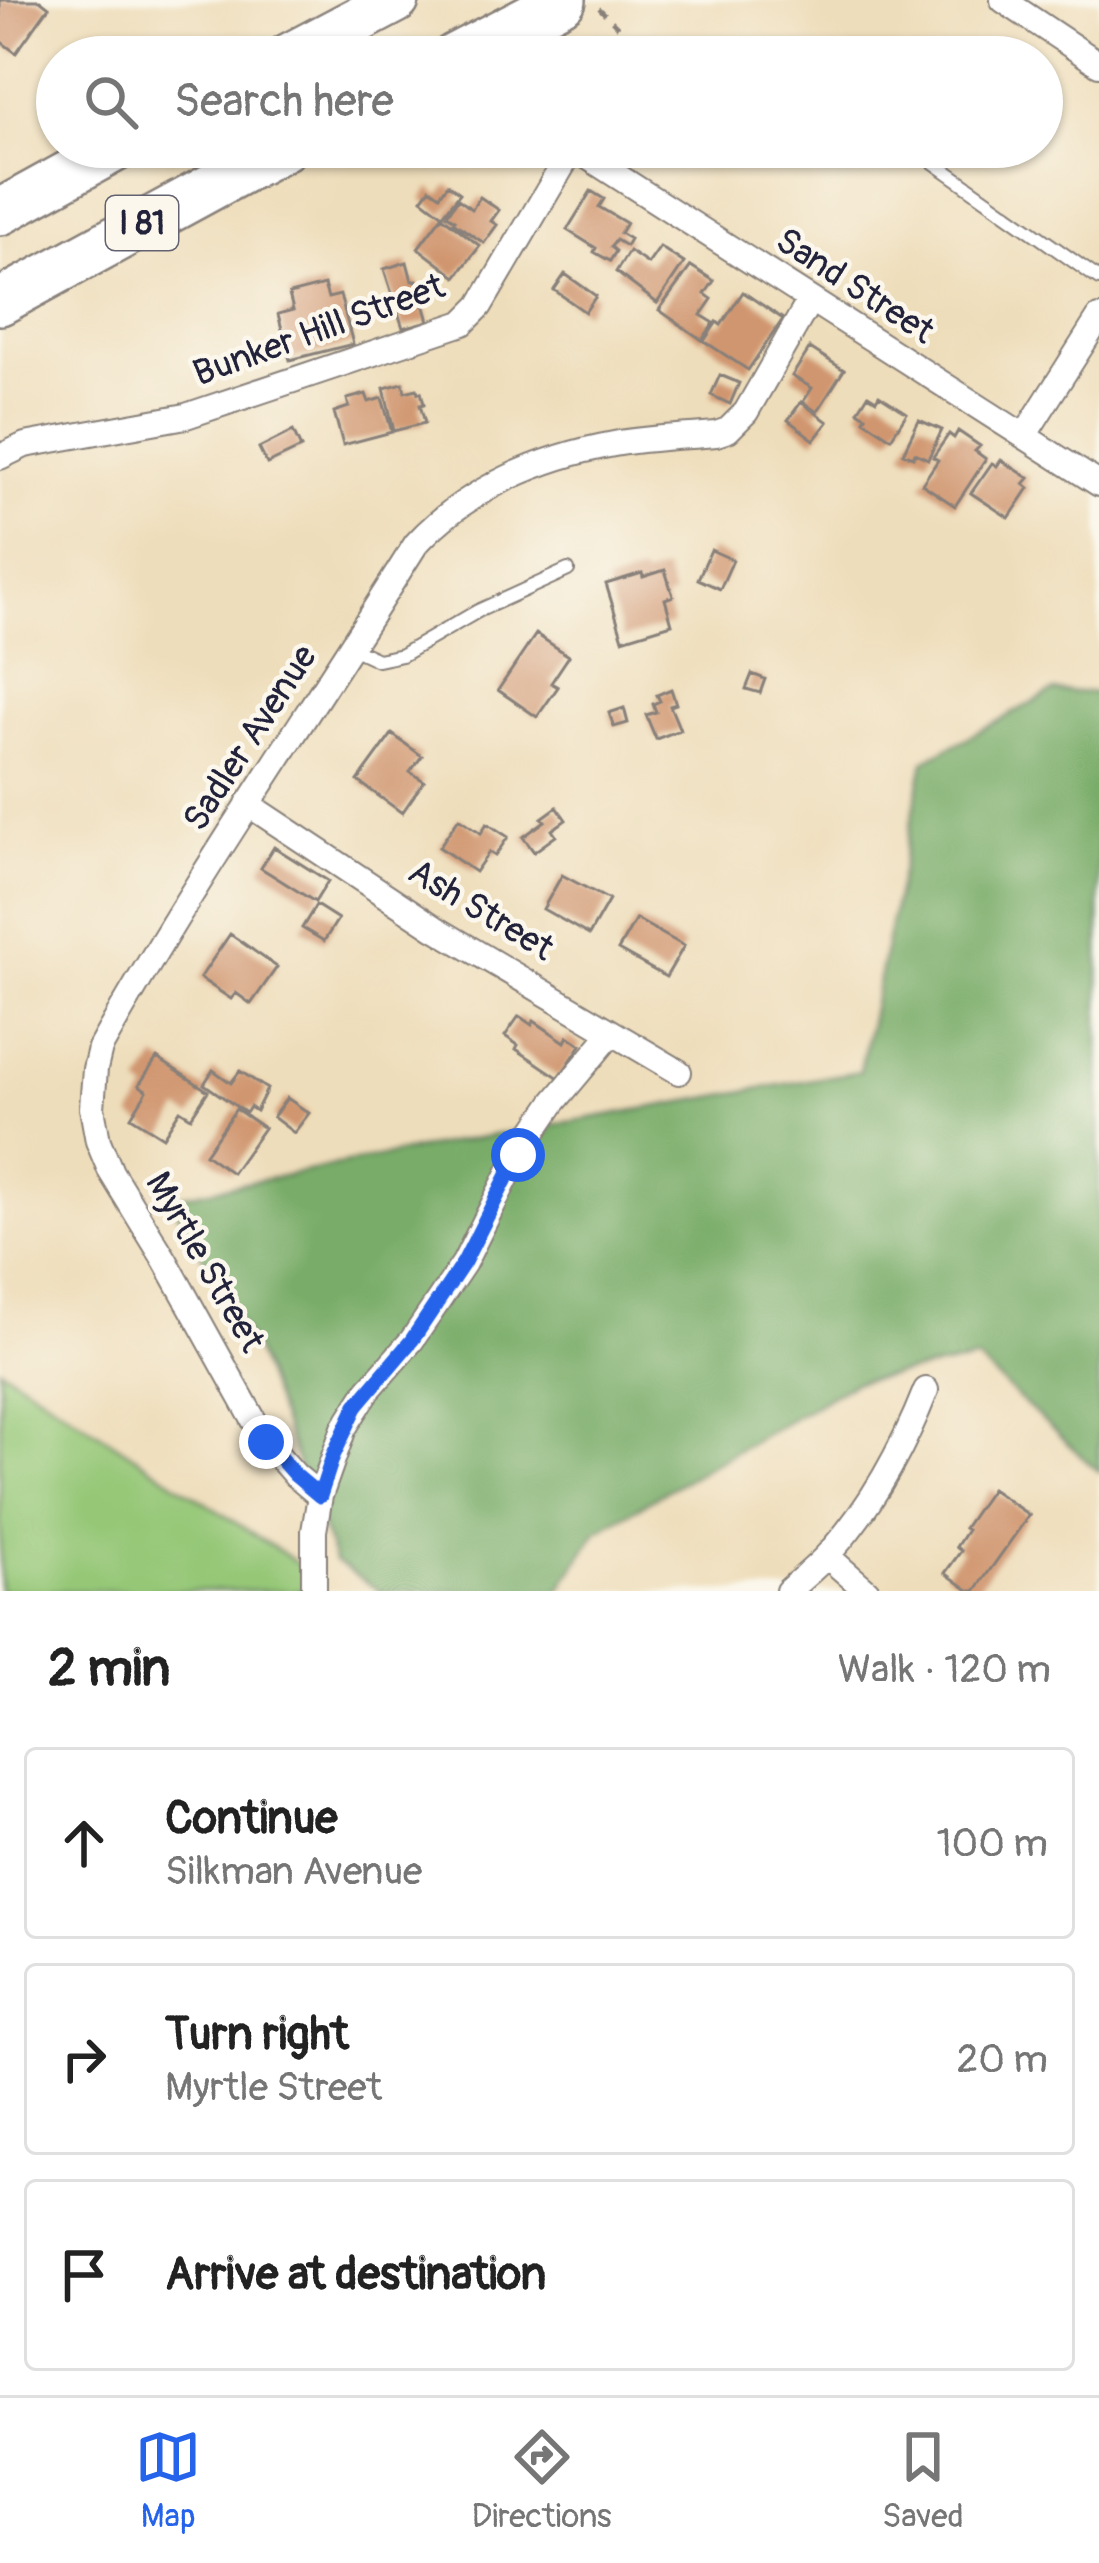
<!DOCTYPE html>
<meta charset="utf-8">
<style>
body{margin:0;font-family:Pangolin,sans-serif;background:#f2f2f2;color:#222}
.stop{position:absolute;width:36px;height:36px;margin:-27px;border:9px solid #2563eb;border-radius:50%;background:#fff}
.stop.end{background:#2563eb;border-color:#fff;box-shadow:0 3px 12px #0008}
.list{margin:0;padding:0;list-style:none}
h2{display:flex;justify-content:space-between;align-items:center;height:156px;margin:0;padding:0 48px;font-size:51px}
h2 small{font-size:39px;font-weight:400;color:#767676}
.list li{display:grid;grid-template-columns:78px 1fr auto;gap:36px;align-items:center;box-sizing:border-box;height:192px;margin:0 24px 24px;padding:0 24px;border:3px solid #e0e0e0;border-radius:12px}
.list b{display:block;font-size:45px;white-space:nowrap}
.list p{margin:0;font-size:39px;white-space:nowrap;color:#767676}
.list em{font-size:39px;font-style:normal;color:#767676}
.icon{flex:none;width:66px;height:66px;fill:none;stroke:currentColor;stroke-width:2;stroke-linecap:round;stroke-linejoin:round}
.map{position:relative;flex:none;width:1099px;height:1591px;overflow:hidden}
.search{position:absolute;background:#fff;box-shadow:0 3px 9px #0004;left:36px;right:36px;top:36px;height:132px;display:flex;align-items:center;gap:30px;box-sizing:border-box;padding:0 42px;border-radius:66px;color:#767676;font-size:45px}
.sheet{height:804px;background:#fff}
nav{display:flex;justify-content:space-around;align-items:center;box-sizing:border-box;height:168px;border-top:3px solid #e0e0e0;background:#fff;font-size:33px;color:#767676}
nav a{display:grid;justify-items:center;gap:6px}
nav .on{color:#2563eb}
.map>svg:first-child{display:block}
.green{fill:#95c777;stroke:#5c7459;stroke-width:3}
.forest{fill:#78ac68;stroke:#4d6752;stroke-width:3}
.building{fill:#d0966f}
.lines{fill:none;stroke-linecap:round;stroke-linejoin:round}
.lane-casing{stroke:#88807a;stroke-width:16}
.street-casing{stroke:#88807a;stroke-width:28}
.highway-casing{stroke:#88807a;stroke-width:50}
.path{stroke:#88807a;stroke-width:4.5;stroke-dasharray:9 9;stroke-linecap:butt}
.lane{stroke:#fff;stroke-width:12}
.street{stroke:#fff;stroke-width:24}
.highway{stroke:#fff;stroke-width:45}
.route{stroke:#2563eb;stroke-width:15}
.labels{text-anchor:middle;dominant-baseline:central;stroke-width:9;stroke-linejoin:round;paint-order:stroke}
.shield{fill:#fbf7ec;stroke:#636270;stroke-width:3}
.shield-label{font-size:33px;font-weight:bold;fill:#22223b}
.street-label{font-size:36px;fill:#22223b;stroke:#fbf7ec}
</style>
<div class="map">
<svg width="1099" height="1591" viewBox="0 0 1099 1591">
<rect width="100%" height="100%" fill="#fbf7ec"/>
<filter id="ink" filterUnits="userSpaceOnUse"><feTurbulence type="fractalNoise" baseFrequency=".00833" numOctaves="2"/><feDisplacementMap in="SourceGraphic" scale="24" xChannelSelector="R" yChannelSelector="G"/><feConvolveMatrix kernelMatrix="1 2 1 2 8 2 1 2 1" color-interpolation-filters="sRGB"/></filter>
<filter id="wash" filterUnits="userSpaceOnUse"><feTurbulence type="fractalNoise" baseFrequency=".004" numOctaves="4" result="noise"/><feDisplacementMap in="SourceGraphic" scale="48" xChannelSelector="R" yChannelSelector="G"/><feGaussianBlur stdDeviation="2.7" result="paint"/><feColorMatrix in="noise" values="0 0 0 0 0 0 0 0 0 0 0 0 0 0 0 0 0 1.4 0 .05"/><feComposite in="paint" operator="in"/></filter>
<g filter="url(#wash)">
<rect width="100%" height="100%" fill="#eeddba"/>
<path class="green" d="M0 1368 305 1568V1591H0Z"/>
<path class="forest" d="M1054 691 1099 693V1472L977 1360 855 1382 597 1531 559 1591H380L335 1562 254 1348 170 1198 454 1142 860 1071 924 761Z"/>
<g id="blocks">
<path class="building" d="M0 0H40L49 7 16 53 0 41Z
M448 184 460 193 443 215 422 199 430 188 440 195Z
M591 191 604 199 599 207 626 223 620 233 630 239 626 246 616 240 611 247 616 251 610 261 594 252 596 248 567 230Z
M480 197 499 210 491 221 497 225 484 243 453 222 455 220 447 215 458 199 472 209Z
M442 216 480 246 456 277 418 248Z
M660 247 684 263 657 303 616 272 629 251 648 264Z
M407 262 412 281 417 280 429 321 403 328 384 269Z
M691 266 714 281 705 294 712 299 701 315 714 323 702 340 659 310Z
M565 274 596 296 585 312 554 290Z
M324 285 328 298 340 295 353 344 290 360 278 314 293 310 289 294Z
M743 292 783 319 748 370 704 341 717 322 721 325Z
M810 348 844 370 817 412 803 402 812 388 792 376Z
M720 375 739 383 730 404 711 395Z
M403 383 405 392 417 389 418 393 421 392 424 404 420 405 425 423 394 431 384 388Z
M366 394 369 402 382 398 392 432 343 445 334 412 349 407 347 399Z
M868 395 876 400 879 395 907 413 891 438 864 420 866 416 858 411Z
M801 402 828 422 814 440 788 420Z
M919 420 942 430 928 459 915 453 913 457 903 453Z
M293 431 301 448 267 464 259 448Z
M958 431 980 446 975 451 986 459 955 506 922 484 938 460 933 457 949 434 954 438Z
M1001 460 1029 478 1024 484 1029 488 1009 518 971 493 992 463 997 466Z
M711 550 733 560 720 589 698 579Z
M665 570 673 596 665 599 672 624 623 639 606 584 642 573 643 577Z
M536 634 569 656 551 683 558 687 537 717 498 690Z
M752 674 765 679 760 693 746 689Z
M671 689 676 704 670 706 680 730 656 739 646 715 656 712 653 704 660 701 657 695Z
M624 708 628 723 614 727 609 713Z
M392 734 422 756 410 772 424 781 402 813 358 781Z
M557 807 566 820 552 830 556 836 534 852 523 837 545 821 542 818Z
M459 818 481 833 487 823 508 837 495 856 489 852 475 872 439 847Z
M274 847 328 881 315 902 261 868Z
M562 875 609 900 589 935 543 909Z
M316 905 338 919 324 941 302 928Z
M636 919 684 946 666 977 618 950Z
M230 934 277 967 251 1004 236 993 231 999 200 978Z
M519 1016 532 1025 534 1021 565 1042 568 1036 581 1045 559 1078 516 1049 518 1045 505 1036Z
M157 1058 208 1091 191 1117 180 1110 163 1137 131 1117 147 1091 139 1085Z
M213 1070 231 1083 240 1071 267 1089 256 1111 250 1107 246 1113 204 1084Z
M287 1098 309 1113 294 1133 273 1117Z
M236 1109 264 1128 232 1173 205 1154Z
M991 1489 1029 1515 975 1591H970L945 1573 961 1551 956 1547 967 1530 964 1528Z"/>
</g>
</g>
<g filter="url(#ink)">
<use href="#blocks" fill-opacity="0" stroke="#88807a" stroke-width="3"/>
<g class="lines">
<defs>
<path id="lane" d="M912 147 1099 279
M352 648 378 660 402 655 478 611 568 570"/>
<path id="street" d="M1003 0 1099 64
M572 147 1099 484
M1024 436 1099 318
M0 457 25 445 186 416 463 323 480 306 573 148
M248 804 435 928 679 1072
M320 1496 295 1475 266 1442 165 1260 111 1172 98 1141 92 1108 95 1069 100 1048C197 875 311 712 416 544 466 489 542 457 614 444 647 438 683 437 716 434L728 430 746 412 810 300
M827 1556 867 1591
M314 1591V1531L320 1496 344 1428 369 1389 412 1340 464 1263 518 1155 554 1102 611 1034
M788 1591C802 1578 818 1566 830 1552 872 1506 903 1448 926 1390"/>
<path id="highway" d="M288 57 396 0
M454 57 563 0
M0 212 118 147
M0 302 285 147"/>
</defs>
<use href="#lane" class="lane-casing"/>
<use href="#street" class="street-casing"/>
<use href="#highway" class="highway-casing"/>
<path class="path" d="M599 8 626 35V47L619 57"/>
<use href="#lane" class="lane"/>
<use href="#street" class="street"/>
<use href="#highway" class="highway"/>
</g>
</g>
<g class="lines" filter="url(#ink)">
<path class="route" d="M266 1442 295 1475 320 1496 333 1456 357 1405 412 1340 464 1262 518 1155"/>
</g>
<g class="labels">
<rect class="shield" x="106" y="196" width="72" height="54" rx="9"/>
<g class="shield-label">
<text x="142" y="223">I 81</text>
</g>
<g class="street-label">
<text transform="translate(855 286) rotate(33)">Sand Street</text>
<text transform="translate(319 330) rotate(-20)">Bunker Hill Street</text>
<text transform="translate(250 738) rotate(-57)">Sadler Avenue</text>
<text transform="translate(481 910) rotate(31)">Ash Street</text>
<text transform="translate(205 1262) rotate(60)">Myrtle Street</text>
</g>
</g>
</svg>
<div class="stop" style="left:518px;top:1155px"></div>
<div class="stop end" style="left:266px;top:1442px"></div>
<div class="search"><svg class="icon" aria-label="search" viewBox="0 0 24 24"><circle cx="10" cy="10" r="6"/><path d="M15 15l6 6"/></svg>Search here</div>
</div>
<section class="sheet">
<h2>2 min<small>Walk · 120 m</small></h2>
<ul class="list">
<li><svg class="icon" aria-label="ahead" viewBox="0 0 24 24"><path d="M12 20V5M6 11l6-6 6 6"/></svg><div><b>Continue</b><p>Silkman Avenue</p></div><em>100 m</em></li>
<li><svg class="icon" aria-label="right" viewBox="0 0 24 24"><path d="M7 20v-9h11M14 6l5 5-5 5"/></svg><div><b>Turn right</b><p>Myrtle Street</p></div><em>20 m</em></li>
<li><svg class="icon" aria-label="arrive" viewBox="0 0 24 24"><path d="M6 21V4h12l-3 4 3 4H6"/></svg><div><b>Arrive at destination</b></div></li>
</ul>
</section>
<nav>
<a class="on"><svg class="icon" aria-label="map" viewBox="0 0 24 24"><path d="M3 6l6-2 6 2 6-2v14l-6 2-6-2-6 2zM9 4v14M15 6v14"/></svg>Map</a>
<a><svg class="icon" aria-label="directions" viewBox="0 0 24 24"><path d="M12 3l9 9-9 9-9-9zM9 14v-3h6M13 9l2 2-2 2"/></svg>Directions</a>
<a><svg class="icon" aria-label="saved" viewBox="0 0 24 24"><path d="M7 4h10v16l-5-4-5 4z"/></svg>Saved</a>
</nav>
